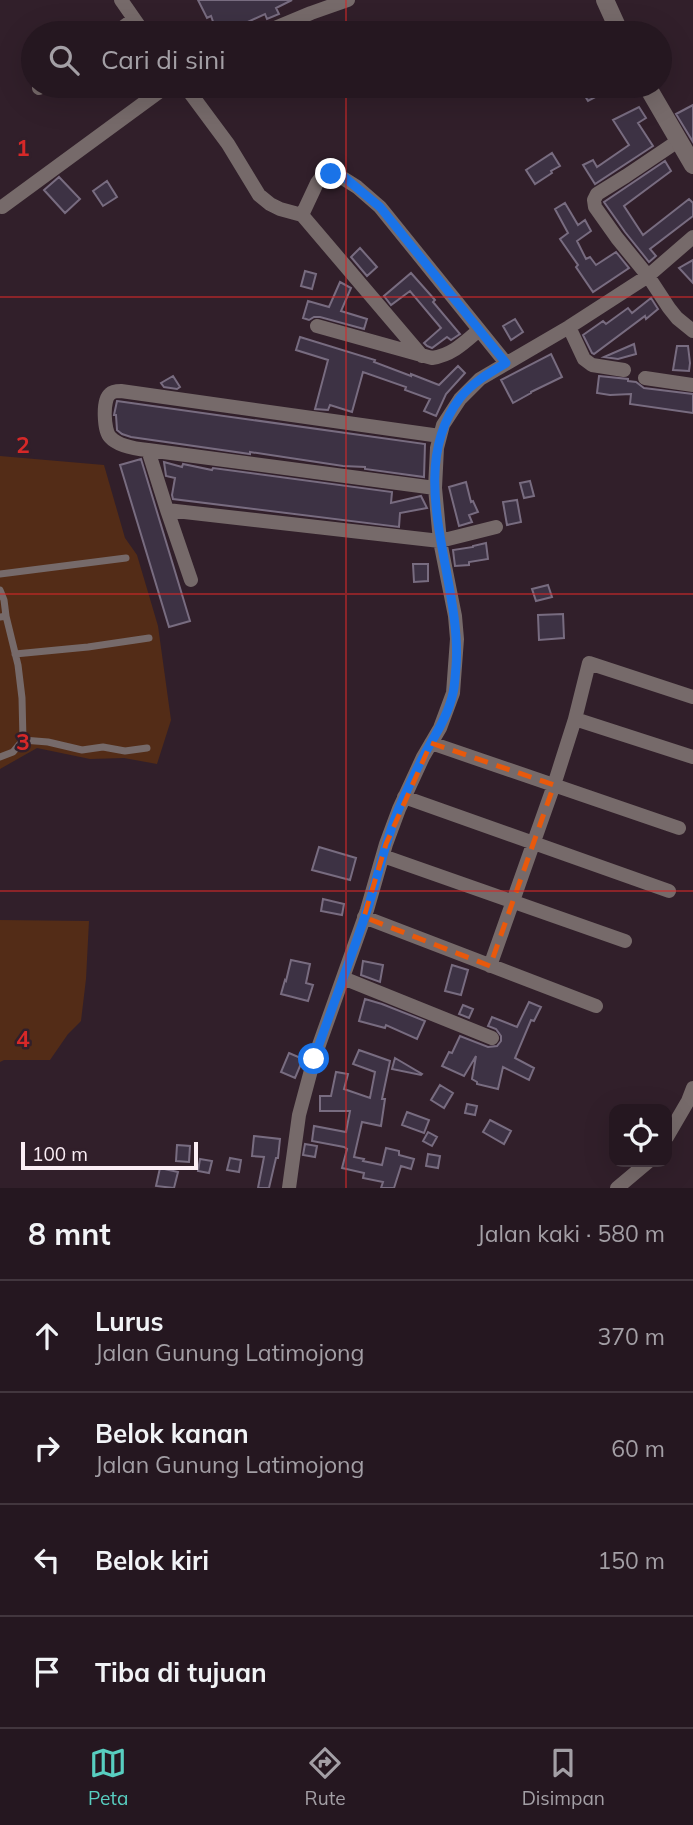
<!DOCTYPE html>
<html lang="id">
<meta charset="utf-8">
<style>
body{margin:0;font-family:Mulish,sans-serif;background:#2d2029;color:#f1f3f6}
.controls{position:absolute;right:21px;bottom:21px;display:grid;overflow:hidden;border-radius:14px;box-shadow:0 7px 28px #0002}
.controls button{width:63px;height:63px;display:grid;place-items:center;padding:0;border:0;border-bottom:2px solid #42363e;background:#251720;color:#f1f3f6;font:35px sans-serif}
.scale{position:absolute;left:21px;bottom:18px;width:177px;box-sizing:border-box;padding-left:7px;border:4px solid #fbeef5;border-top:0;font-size:19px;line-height:24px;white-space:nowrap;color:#fbeef5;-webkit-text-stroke:5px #311f2a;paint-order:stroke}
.stop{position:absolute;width:21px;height:21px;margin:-16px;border:5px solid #1a73e8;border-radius:50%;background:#fff}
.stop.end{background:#1a73e8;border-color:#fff;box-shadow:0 2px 7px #0008}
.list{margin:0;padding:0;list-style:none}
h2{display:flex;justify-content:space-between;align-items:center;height:91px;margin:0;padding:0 28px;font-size:30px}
h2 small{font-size:23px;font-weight:400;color:#a39fa5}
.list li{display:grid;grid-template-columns:46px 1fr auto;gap:21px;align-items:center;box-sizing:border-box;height:112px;padding:0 28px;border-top:2px solid #42363e}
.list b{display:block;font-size:26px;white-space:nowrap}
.list p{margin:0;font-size:23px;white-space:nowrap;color:#a39fa5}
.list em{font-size:23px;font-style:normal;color:#a39fa5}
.icon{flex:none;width:38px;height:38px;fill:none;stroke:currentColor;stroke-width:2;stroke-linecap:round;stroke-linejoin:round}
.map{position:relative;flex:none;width:693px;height:1188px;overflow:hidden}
.search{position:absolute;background:#251720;box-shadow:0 7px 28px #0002;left:21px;right:21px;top:21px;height:77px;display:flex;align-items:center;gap:18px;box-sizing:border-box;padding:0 24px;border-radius:38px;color:#a39fa5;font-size:26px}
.sheet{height:539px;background:#251720}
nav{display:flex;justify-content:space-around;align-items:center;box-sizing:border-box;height:98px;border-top:2px solid #42363e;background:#251720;font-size:19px;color:#a39fa5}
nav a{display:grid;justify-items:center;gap:4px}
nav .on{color:#58cec0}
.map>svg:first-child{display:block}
.green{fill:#532c17}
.building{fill:#3d3244;stroke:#786c80;stroke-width:2}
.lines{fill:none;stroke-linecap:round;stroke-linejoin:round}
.service{stroke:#766a6a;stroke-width:7}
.minor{stroke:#766a6a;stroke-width:14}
.tertiary{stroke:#766a6a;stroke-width:18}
.route{stroke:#1a73e8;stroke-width:9}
.marked{fill:none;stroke:#e8590c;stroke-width:5;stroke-dasharray:14 9;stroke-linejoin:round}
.grid{fill:none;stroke:#d62828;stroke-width:2;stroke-opacity:0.55}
.grid-label{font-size:23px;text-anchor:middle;font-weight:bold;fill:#d62828;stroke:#311f2a;stroke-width:5;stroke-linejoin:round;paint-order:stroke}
</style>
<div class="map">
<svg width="693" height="1188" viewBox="0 0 693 1188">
<rect width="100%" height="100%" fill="#311f2a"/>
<path class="green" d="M0 456 104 465 125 538 137 555 158 626 171 720 157 764 124 758 90 759 37 748 0 769Z
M0 920 89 921 86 979 81 1021 68 1034 50 1060H4L0 1062Z"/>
<path class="building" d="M198 0H292L276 8 279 14 267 19 265 14 228 31 229 33H217L211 16 207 18Z
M586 86H616L588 101 582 91Z
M693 105V142L676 114Z
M639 107 646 118 638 123 653 146 595 184 583 165 593 160 597 167 629 145 613 120Z
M552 153 560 166 551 171 552 173 535 184 526 170Z
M665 161 671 171 624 206 643 235 689 199 693 203V216L650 249 656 256 649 262 625 232 604 202Z
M59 177 80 199 65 213 44 190Z
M107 181 117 197 103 206 93 191Z
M565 203 578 225 585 220 591 231 577 241 586 259 590 257 596 265 616 252 629 268 593 292 576 267 578 265 560 239 568 233 555 209Z
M360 248 377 267 367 276 351 257Z
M693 260V283L679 268Z
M305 271 316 274 312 289 301 286Z
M411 273 435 300 433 302 460 334 451 340 447 337 432 348 427 346 424 343 441 328 410 291 391 305 384 296Z
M340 282 351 288 341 311 367 319 364 329 320 317H314L309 320 303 318 308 301 329 307Z
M651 298 658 309 646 319 645 316 594 354 592 353 583 335 603 321 606 324 628 308 632 313Z
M515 319 523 332 511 340 503 326Z
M300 337 375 360 374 362 411 376V374L439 385 458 366 465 373 446 394 436 416 424 411 430 399 405 390 406 387 363 372 352 412 330 405 328 410 315 409 328 360 296 350Z
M634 344 636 354 618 359 604 357Z
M677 346H688L690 363 689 371 673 370Z
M551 354 562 377 531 392V393L513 403 501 380Z
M173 376 180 387 177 389 164 387 161 383Z
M599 376 628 379V381L636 382 644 388 693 394V413L630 404 631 394 610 395 597 393Z
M117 401 425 444 424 477 365 469V467L343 466 250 452V454L131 437 122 434 117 430 116 415H114Z
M141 459 190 621 169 627 120 465Z
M164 462 182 467 183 464 212 470 213 468 392 492 391 503 421 496 427 508 400 513 399 527 173 499 172 495 175 478 166 476Z
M530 481 534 496 524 498 520 483Z
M466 482 471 502 473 501 478 512 469 515 472 522 459 526 449 487Z
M517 500 521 522 507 525 503 502Z
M486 543 488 559 469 562V565L455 566 453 550 473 547V546Z
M413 564H428V581L414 582Z
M548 585 552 597 536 601 532 589Z
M563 614 564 638 539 640 538 615Z
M319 847 356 858 350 880 312 870Z
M323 899 344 904 342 915 321 911Z
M291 960 310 964 306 983 313 985 308 1001 281 994 285 980 286 981Z
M363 961 383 965 380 982 361 975Z
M452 965 468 970 461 995 445 991Z
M365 999 382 1004 425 1021 417 1039 386 1025 385 1028 359 1021Z
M529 1002 541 1007 534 1021 531 1020 515 1058 534 1068 529 1080 503 1067 498 1089 477 1084V1082L472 1079 476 1056 464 1076 442 1066 449 1052 452 1053 460 1036 488 1047 497 1046 501 1041V1036L496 1029 488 1026 492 1017 517 1027Z
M463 1005 473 1009 469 1018 459 1014Z
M359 1050 390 1061 382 1099H385L381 1126 362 1122 354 1157 364 1159 363 1161 382 1165 386 1148 399 1151V1155L414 1159 411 1169 401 1166 394 1188H381L383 1182 363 1178 364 1173 342 1168 347 1149 344 1147 312 1141 314 1126 346 1132 350 1111H320V1096H331L336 1072 348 1074 344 1089 370 1098 375 1072 353 1064Z
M289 1053 303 1059 295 1078 281 1072Z
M395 1058 422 1074 421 1075 392 1069Z
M440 1085 453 1093 444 1108 431 1100Z
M467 1104 477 1106 475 1115 465 1113Z
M407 1112 429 1120 424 1133 402 1125Z
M490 1120 511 1131 504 1144 483 1132Z
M428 1132 437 1137 432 1146 423 1141Z
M254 1136 280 1139 278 1158H276L269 1188H258L264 1157 252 1156Z
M305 1144 317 1146 315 1157 303 1155Z
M177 1145 190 1146 189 1162 176 1161Z
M428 1154 440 1156 438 1168 426 1166Z
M230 1158 241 1160 239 1172 227 1170Z
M200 1159 212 1161 209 1173 198 1171Z
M160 1168 178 1172 174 1188 156 1186Z"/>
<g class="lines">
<path class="service" d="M0 574 126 558
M0 590 4 600 6 616
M0 617 6 616 18 665 22 698 23 740 13 752 0 757
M15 654 88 647 149 638
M23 740 48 742 82 750 103 747 125 751 147 748"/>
<path class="minor" d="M121 0 144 33
M115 33 133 20
M263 33 311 13 348 0
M185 86 228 144 259 195 270 204 280 209 302 215
M39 88 43 86
M678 141 626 176 597 194 594 200 595 207 617 238 648 276 669 308 677 318 693 331
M2 207 167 86
M317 326 432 358C452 355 464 343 479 330
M569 327 584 359 592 365 624 370
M422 356 302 215 317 183 323 175 331 174 338 175 357 187 380 207 506 363
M645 378 693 385
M148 450C137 449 118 446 110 437 104 431 102 400 110 394 113 391 117 391 121 391L440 436
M435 488 148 450 167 510 440 541 496 527
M167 510 191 580
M575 719 693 757
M431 743 679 828
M404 797 669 891
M383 856 625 941
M364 917 596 1006
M490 966 554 785 575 719 589 663 693 697
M343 978 492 1038
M667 1137 688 1101 693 1088
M289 1188 299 1115 314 1059 367 910 386 844 399 809 423 757 440 728 453 693 457 639 455 616 440 541 435 488 437 448 443 425 460 399 480 379 569 327 648 276 693 237
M617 1188 648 1162"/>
<path class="tertiary" d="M605 0 620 33
M647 86 693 165"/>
</g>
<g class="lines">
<path class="route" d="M314 1059C332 1007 352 956 369 904 379 872 386 839 399 808 407 790 415 772 424 755 435 735 448 716 453 693 455 685 455 675 456 667 463 581 402 474 460 398 472 383 489 373 506 363L380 207 344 177 331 174"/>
</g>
<path class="marked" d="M431 743 554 785 490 966 364 917 386 844Z"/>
<path class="grid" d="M346 0V33M346 86V1188M0 297H693M0 594H693M0 891H693"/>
<g class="grid-label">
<text x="23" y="156">1</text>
<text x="23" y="453">2</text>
<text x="23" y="750">3</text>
<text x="23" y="1047">4</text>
</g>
</svg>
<div class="controls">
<button><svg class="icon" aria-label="locate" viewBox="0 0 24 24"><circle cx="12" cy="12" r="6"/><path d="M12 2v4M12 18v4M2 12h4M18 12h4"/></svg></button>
</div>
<div class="scale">100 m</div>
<div class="stop" style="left:314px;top:1059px"></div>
<div class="stop end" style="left:331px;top:174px"></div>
<div class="search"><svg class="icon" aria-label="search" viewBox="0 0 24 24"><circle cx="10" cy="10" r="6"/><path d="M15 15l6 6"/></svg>Cari di sini</div>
</div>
<section class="sheet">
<h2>8 mnt<small>Jalan kaki · 580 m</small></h2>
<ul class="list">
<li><svg class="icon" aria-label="ahead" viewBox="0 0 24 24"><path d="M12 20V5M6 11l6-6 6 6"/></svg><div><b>Lurus</b><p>Jalan Gunung Latimojong</p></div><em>370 m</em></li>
<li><svg class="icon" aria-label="right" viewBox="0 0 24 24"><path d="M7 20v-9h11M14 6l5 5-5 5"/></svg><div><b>Belok kanan</b><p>Jalan Gunung Latimojong</p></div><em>60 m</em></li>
<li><svg class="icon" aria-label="left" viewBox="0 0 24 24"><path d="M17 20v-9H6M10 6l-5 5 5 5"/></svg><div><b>Belok kiri</b></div><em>150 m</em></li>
<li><svg class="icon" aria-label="arrive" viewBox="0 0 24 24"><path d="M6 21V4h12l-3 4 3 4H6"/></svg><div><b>Tiba di tujuan</b></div></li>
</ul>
</section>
<nav>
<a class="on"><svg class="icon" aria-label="map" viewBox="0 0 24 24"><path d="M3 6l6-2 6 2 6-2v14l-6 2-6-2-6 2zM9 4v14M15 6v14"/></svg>Peta</a>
<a><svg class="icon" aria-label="directions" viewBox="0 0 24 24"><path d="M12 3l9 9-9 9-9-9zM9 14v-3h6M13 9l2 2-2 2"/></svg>Rute</a>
<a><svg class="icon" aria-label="saved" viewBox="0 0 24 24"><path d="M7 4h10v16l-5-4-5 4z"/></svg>Disimpan</a>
</nav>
